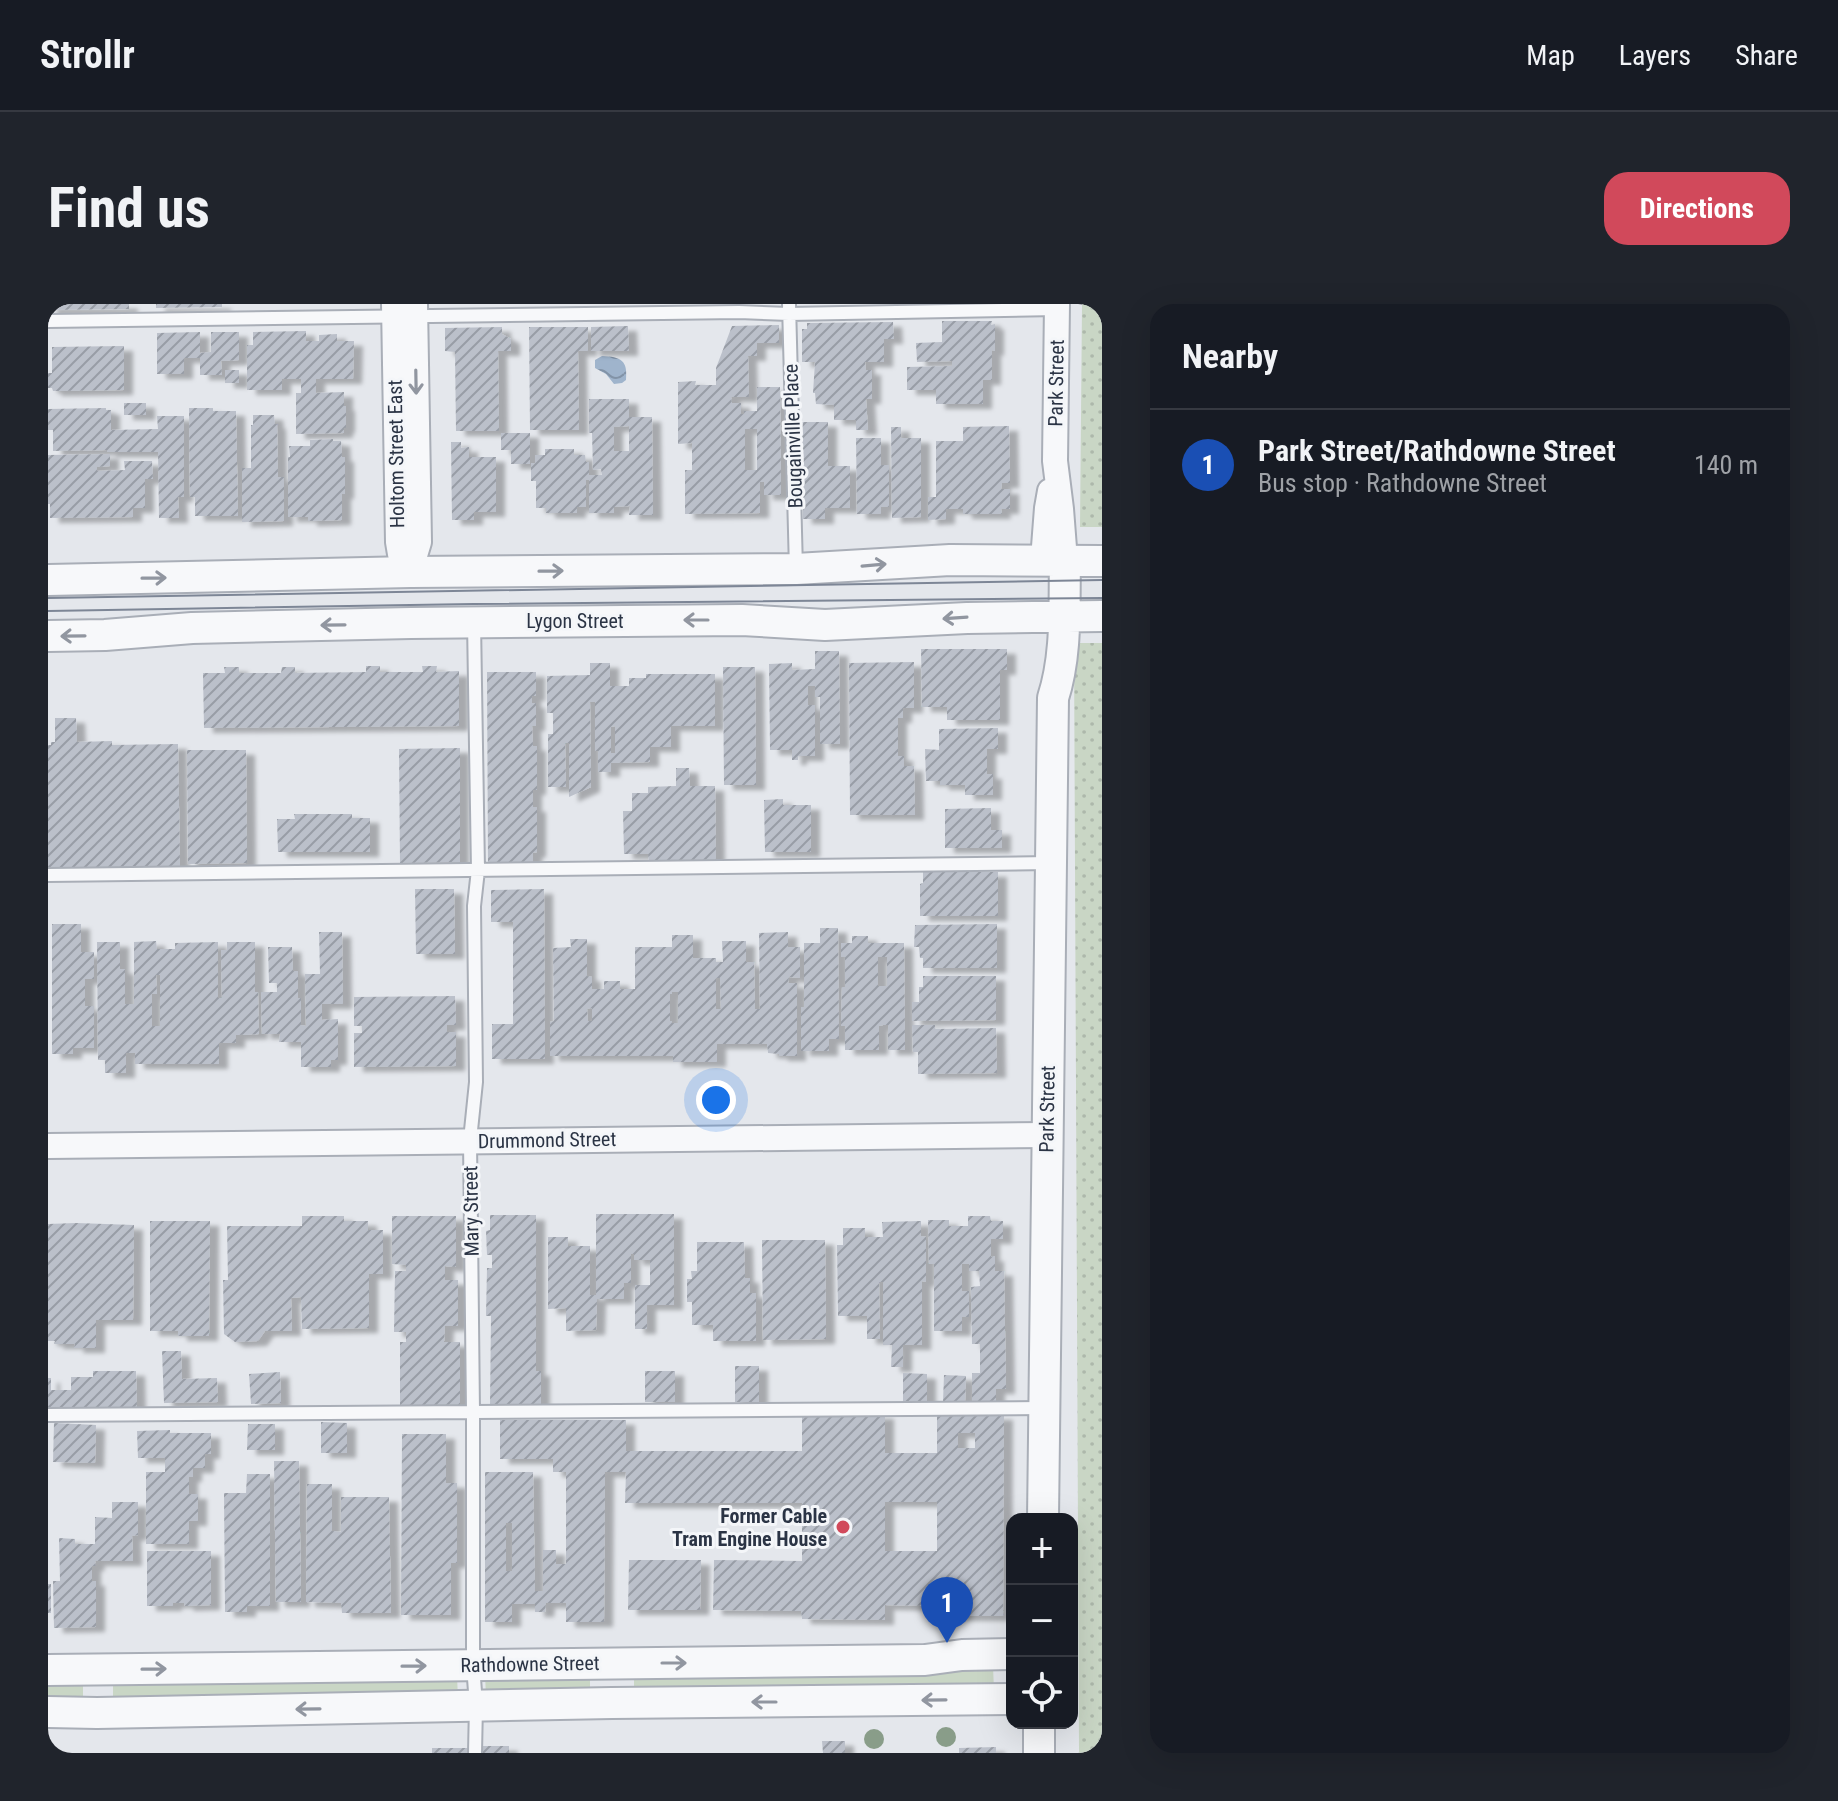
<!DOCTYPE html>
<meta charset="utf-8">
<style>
body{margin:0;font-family:"Roboto Condensed",sans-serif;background:#20242c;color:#f1f3f6}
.controls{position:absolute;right:24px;bottom:24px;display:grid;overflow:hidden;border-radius:16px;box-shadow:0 8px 32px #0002}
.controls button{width:72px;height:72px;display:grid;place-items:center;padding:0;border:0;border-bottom:2px solid #363941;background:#171b24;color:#f1f3f6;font:40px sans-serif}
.you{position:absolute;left:668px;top:796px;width:28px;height:28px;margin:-20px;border:6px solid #fff;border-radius:50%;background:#1a73e8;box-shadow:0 0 0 12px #1a73e833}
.badge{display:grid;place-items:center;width:52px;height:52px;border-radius:50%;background:#d1495b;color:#fff;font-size:26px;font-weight:700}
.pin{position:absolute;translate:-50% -66px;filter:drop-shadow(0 2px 4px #0008)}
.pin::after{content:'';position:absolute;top:42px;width:28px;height:24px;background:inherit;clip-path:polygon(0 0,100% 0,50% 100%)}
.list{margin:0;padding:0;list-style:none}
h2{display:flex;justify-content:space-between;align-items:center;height:104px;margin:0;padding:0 32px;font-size:34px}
h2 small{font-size:26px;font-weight:400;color:#9ea1a6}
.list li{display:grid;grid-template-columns:52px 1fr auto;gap:24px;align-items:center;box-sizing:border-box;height:112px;padding:0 32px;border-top:2px solid #363941}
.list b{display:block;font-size:30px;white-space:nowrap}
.list p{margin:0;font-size:26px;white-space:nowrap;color:#9ea1a6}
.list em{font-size:26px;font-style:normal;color:#9ea1a6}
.icon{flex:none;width:44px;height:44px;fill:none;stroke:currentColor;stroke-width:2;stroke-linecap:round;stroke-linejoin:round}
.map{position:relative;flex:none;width:1054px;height:1449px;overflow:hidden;border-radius:24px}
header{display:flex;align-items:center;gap:48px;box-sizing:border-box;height:112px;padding:0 40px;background:#171b24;border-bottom:2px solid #363941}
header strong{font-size:38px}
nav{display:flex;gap:44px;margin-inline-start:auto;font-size:28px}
.intro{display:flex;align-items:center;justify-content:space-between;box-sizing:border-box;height:192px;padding:0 48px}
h1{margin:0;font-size:56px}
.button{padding:20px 36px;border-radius:24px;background:#d1495b;color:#fff;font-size:28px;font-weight:700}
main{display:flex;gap:48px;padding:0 48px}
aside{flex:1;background:#171b24;border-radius:24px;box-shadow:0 8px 32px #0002}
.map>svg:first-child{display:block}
.grass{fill:#c9d6c5}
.park{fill:url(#park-dots)}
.water{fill:url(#water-waves)}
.building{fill:url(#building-hatch);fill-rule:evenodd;filter:url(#shadow)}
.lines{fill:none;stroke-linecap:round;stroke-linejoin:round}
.service-casing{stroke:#a9aeb7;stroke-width:16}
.minor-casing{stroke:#a9aeb7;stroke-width:28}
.tertiary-casing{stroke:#a9aeb7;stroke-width:34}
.service{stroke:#f7f8fa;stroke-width:12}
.minor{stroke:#f7f8fa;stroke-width:24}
.tertiary{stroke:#f7f8fa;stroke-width:30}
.tram{stroke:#7d8696;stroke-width:2}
.tree{fill:#899d89}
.oneway{stroke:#9196a0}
.poi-dot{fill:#d1495b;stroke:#f4f6f9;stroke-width:3}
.labels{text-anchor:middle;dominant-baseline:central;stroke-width:6;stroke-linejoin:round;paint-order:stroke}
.street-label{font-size:20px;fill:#2b3445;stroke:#f4f6f9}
.poi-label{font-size:20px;font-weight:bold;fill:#2b3445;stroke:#f4f6f9;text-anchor:end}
</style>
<header>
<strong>Strollr</strong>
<nav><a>Map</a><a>Layers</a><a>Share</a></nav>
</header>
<div class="intro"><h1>Find us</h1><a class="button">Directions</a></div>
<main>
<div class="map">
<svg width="1054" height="1449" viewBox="0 0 1054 1449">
<defs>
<pattern id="park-dots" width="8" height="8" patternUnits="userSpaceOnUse" patternTransform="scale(2)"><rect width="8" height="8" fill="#c9d6c5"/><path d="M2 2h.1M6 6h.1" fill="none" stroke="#adb8ab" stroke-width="1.8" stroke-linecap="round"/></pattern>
<pattern id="water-waves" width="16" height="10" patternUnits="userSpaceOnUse" patternTransform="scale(2)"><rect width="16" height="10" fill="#9fb4cc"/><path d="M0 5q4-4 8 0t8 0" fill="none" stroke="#8293a7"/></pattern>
<pattern id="building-hatch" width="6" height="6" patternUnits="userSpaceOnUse" patternTransform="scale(2)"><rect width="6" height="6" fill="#bbc0ca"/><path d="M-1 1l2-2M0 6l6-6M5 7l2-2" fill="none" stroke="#989da6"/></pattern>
<filter id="shadow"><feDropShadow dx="9" dy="5" stdDeviation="2" flood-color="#0004"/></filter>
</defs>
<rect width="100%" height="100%" fill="#e4e7ec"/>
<path class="grass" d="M945 1362 946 1386 586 1390V1367Z
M542 1368V1393L438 1394 437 1369Z
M409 1371 410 1396 65 1399V1374Z
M0 1374H35V1397L0 1398Z"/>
<path class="park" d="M1034 0H1054V223H1032Z
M1026 339H1054V1449H1031Z"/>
<path class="water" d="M554 52C573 53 580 56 578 76L574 79 566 80 558 70 547 64V56Z"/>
<path class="building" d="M0 0H81V5L0 6Z
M108 0H174V3L108 4Z
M894 17H944L943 21 947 20V47L944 46V76H935V100H888V86H859V63L904 62V57L869 58 868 39 894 38Z
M845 18 846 35H836V58H817L818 66H824V95H818L820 126H808V116H786V101L768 100 767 89H765L767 58H754V25H759V19Z
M731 21V39H709V52H700L701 93H683L684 99H693V110H696V107H709V83H732L733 191H716V178H712V209L637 210V166H644V139L630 140V78L648 77 647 81H668V64L684 22ZM697 125H709V166H697Z
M580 22 581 47H543V23Z
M454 23V30L463 35V47H450L451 127H408L407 48 397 47V24Z
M481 23H540V47H530L531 126H482Z
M258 27V37H271V31L289 30V37H306L305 75H268V89L296 88V102H298V124H296V129L248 130V89H253V75H234V86H199V41H205V28Z
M152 28V49L163 48V28H191V56L173 57 174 71H152V54H136V70H109V29Z
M76 42V86L5 87 4 84H0V69H4V43Z
M177 66H191V79H177Z
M541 95H581V113H604L605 211H581L582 202 566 203V209H541V176H538V203H529V209H498V204H488V177H483V159H487V151H497V145H526V151H537L538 158H541V171H554L553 165 545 166 544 129H541ZM581 122V147H566V123Z
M76 99H98V111H76Z
M58 104V106H63V126L110 125 109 112H136V193H130L131 214H111L110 148H59V146L5 147V126H0V105Z
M141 104H165V107H188L190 212H147V193H142Z
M205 111H226L227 120H229L230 173H236V217L194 218V164H203V121H205Z
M754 118H780V162H802V204H777V215H755Z
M961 122 962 179H954L953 185H962V205H953L954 210H915V205H898V215L880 216V193H888V137H915V123Z
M843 123H853V134H873V213L844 214Z
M453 129H482V160H463V146H453Z
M808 134H833V161H841V203H833V210H809Z
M285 135V137H293L294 153H297V190H294V216L260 217V213H240V153H242L241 142H262V136Z
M403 138H413V144L421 143V153H448V208H426V216H404Z
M62 150V162L49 163V167L77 166 76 157H104L105 175H97V204H85V213L2 214V200H0V151Z
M873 345H959V366H952V416H899V403H874Z
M767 347H791L792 440H772V393H767V382H760V401H767V452H750V456H744V446H722L721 360 744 359V366L767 365Z
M866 358V404H855V414H850V452H856V462H866L867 511H802L801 359Z
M542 359H562V382H581V374H598V370H667V422H623V443H602V458L563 459V468H550V447H547V398H542L543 483 521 493V439H517L518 483H500V430H505V409H499V372L542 371ZM567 422V449H563V423Z
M318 362H332V368H375L374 362H389L388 368 411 367V422L156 424 155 369H177L176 363H191V369H233L234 363H247V369L318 368Z
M675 363H707L708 481H676Z
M439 368H488V392H484V399H488V422H484L485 442H489V486H485V503H489V548L485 549V558H440Z
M7 414H28L29 438 64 437V441L130 440 132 563 0 564V441H3V438H7Z
M950 424V445H939V470H945V491H917V481H892V477H878L877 445 891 446V425Z
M412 444V558L352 559 351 445Z
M139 446H198L199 559 140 560Z
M628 464H641L642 482H667L668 557 601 558 600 550H576L575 507H584V489H600V483L628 482Z
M735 495V501H763V548H717L716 496Z
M943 504V526H954V544H897V505Z
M246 510H304V514H322V548H230L229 515H247Z
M875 568H950V612H872V580L875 579Z
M367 585H406L407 650H368Z
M496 585 497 755H444V720H465V618H443V586Z
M4 620H33V648H46V675H37V702H46V744H25V750H4Z
M949 620V664H875V654H872L871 643H866L867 621Z
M772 624H790L791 735H781V747H753V703H756V639H772Z
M271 628H294L295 700H274V716L290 715V756H283V763H253V738H231L232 730H214L213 688H229V679H221L220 643H244L245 667H250V694H253V721L258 722 257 670H272Z
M740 628V643H752V674L741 673 740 679H749V752H731V750L720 749 719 740H669V758H625V752H502V718L506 717 505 644 523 643 522 635H539V672L544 673V685H556V677H572V685H587V643H624V631H645V654H668V658H675L674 637H698V658H706L707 705H712L711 629ZM668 674H672L673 705H668ZM624 688H630V719H624V717H622V690H624ZM544 704V717H540L539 705Z
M804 632H820V639H856L857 746H840V721H835L831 722V746H797V722H793L794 683H797V653H793V639H804ZM830 653H839V682H830Z
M108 637 109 645H127V639L170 638V694H174L173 646H179V638H207V688H210L211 730 188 731V739H171V760H87V749H78V769H57V756H50L49 638H72V665H77V700H86V638ZM108 671H112V722H104V690H109Z
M875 672H948V716L864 717V698H871V683H875Z
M407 692 408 721H399V728H408V762L306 763V729H314V722H306V693Z
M864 721H887V725L948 724 949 769 870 770V748H865Z
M548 910H626V1001H599V1025H587V981H602V956H586V950H583V979H576V995H549L548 1026 518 1027V1004L500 1005V933H520V942H542V991H548Z
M442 911H488V1067H493V1102H442L443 1012H438L439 964H444V951H439L438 927 442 926Z
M254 912H296V917H320V926H335V970H321V1024L254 1025 253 993 243 994 244 1027H217L210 1037 187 1038 176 1030 175 976H180L179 922H254Z
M344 912H408V963L397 962V976H410V1022H397L396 1038H412V1103H352V1038H358V1028H346L347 967H358V961L344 960Z
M920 912H942L943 917H955V935H943V953L947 952V967H956L958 1085H948V1097H924V1069H932V1040H924L923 983 932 982 931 967H921V960H914V987H921V1013H914V1027H886V960H881L880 916H901V922H920Z
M102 917H162L161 1032H130V1027H102Z
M873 917V932L878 933V978L874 977V1041H855V1063H843L844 1041H835V978H831L832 1035H819V1012H790L789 941H795V924H817V933H835L834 918Z
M28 919 86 921 85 1016H48V1044H26L27 1040H6L7 1037H0V920Z
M714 936H777L778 1035 715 1036Z
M649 938H696L697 974H702V989H708V1037H665V1021H644V998H639V975H644L643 967H649Z
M114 1047H133L134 1075 169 1074 170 1098 116 1099Z
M687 1062H711V1098H687Z
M45 1067H88L89 1105 0 1106V1074H3V1086H23V1073H45Z
M597 1067H627V1098H597Z
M232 1068 233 1099 203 1100 201 1070Z
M855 1069 879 1070V1098H855Z
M896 1071 918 1072 917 1098H895Z
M754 1110H837V1149H889V1110L956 1111 955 1312H889V1302L837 1301V1316L754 1315 753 1307 665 1306 666 1256 754 1257V1199H577L578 1168H557L556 1318H518V1299H498L497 1308H487V1300H464V1318H437V1168H485L487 1287H495V1246H508V1260H518V1168H505V1155H452V1116H578V1147H754ZM910 1129H927V1144H910ZM837 1198H889V1247H837ZM458 1219H464V1267H458Z
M273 1118 299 1119V1149H273Z
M6 1119 48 1121 47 1159 5 1158Z
M200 1120H227V1146H199Z
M122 1126V1129H163V1150H157V1164H145V1173H141V1190H150V1217H141V1240H98V1168H117V1154H90L89 1127Z
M354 1130H398V1179H409V1259H403V1311H353Z
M226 1157H251L253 1298H228Z
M199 1170H222V1302H199V1308H177L176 1189H198Z
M259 1180H284V1227L293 1228V1193H341L343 1309H294L293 1299 258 1298Z
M64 1198H90V1231L84 1232 85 1257H47L48 1262H44V1277H48V1323L6 1324 5 1277H12L11 1234 27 1235V1240H47V1213L64 1214Z
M99 1247H163V1301L137 1302 136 1299H125V1302H99Z
M581 1256H653L652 1306H580Z
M0 1280H3V1309H0Z
M774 1437H797V1449H775Z
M434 1442H461V1449H434Z
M948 1443V1449H911V1444Z
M384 1444H422V1449H384Z"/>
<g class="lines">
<defs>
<path id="service" d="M741 0 748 265
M0 17 691 8 741 10 1009 5
M426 318 430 566 426 602 428 778 422 836 425 1108V1361L428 1401 427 1449
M0 571 1002 559
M0 1111 996 1104"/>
<path id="minor" d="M346 0 350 238 352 250 362 268
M1009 0 1007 157 1013 205 1017 257
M995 256 999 204 1002 187
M362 268 371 238 367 0
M0 842 999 831"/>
<path id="tertiary" d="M0 276 362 268 748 265 902 256 1054 257
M0 332 57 331 144 324 363 319 694 316 777 321 919 314 1054 312
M995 1215 1005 394C1019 351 1016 303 1017 257
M0 1366 877 1356 914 1351 964 1350
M0 1408 49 1409 564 1399 964 1395
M991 1449V1419"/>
</defs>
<use href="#service" class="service-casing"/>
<use href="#minor" class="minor-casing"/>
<use href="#tertiary" class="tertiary-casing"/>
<use href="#service" class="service"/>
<use href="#minor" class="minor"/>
<use href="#tertiary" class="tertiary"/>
<path class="tram" d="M0 294 1054 276
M0 307 425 300 1054 294"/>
</g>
<g class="tree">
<circle cx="898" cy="1433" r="10"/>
<circle cx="826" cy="1435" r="10"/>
</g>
<defs><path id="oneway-shaft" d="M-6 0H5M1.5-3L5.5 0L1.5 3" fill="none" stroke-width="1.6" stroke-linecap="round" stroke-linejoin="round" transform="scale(2)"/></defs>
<g class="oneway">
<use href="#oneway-shaft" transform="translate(368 78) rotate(89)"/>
<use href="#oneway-shaft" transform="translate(826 261) rotate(-5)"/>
<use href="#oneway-shaft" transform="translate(503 267) rotate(-1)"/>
<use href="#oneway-shaft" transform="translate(106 274) rotate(-1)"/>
<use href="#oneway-shaft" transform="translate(907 314) rotate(176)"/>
<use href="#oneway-shaft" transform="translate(648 316) rotate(180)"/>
<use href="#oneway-shaft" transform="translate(285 321) rotate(179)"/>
<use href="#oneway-shaft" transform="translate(25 332) rotate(179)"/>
<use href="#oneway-shaft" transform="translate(626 1359)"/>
<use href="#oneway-shaft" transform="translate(366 1362) rotate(-1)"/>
<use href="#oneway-shaft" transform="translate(106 1365) rotate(-1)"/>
<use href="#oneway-shaft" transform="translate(886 1396) rotate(179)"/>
<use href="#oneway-shaft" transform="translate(716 1398) rotate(180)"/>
<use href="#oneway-shaft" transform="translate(260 1405) rotate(179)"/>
</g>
<circle class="poi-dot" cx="795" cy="1223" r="8"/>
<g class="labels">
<g class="street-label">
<text transform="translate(1008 79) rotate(-89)">Park Street</text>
<text transform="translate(745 132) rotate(-92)">Bougainville Place</text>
<text transform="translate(348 150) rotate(-91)">Holtom Street East</text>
<text x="527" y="317">Lygon Street</text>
<text transform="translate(999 805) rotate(-89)">Park Street</text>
<text transform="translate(499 836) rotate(-1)">Drummond Street</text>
<text transform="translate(423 907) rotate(-91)">Mary Street</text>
<text transform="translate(482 1360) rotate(-1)">Rathdowne Street</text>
</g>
<g class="poi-label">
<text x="779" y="1212">Former Cable<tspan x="779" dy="23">Tram Engine House</tspan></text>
</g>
</g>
</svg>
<div class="controls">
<button>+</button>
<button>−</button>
<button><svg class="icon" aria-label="locate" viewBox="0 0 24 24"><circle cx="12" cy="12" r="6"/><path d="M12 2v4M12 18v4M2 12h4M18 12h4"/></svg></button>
</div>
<div class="you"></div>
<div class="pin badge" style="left:899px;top:1339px;background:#1a4fb4">1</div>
</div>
<aside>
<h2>Nearby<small></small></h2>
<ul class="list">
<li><span class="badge" style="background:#1a4fb4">1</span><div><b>Park Street/Rathdowne Street</b><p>Bus stop · Rathdowne Street</p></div><em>140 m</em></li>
</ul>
</aside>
</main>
